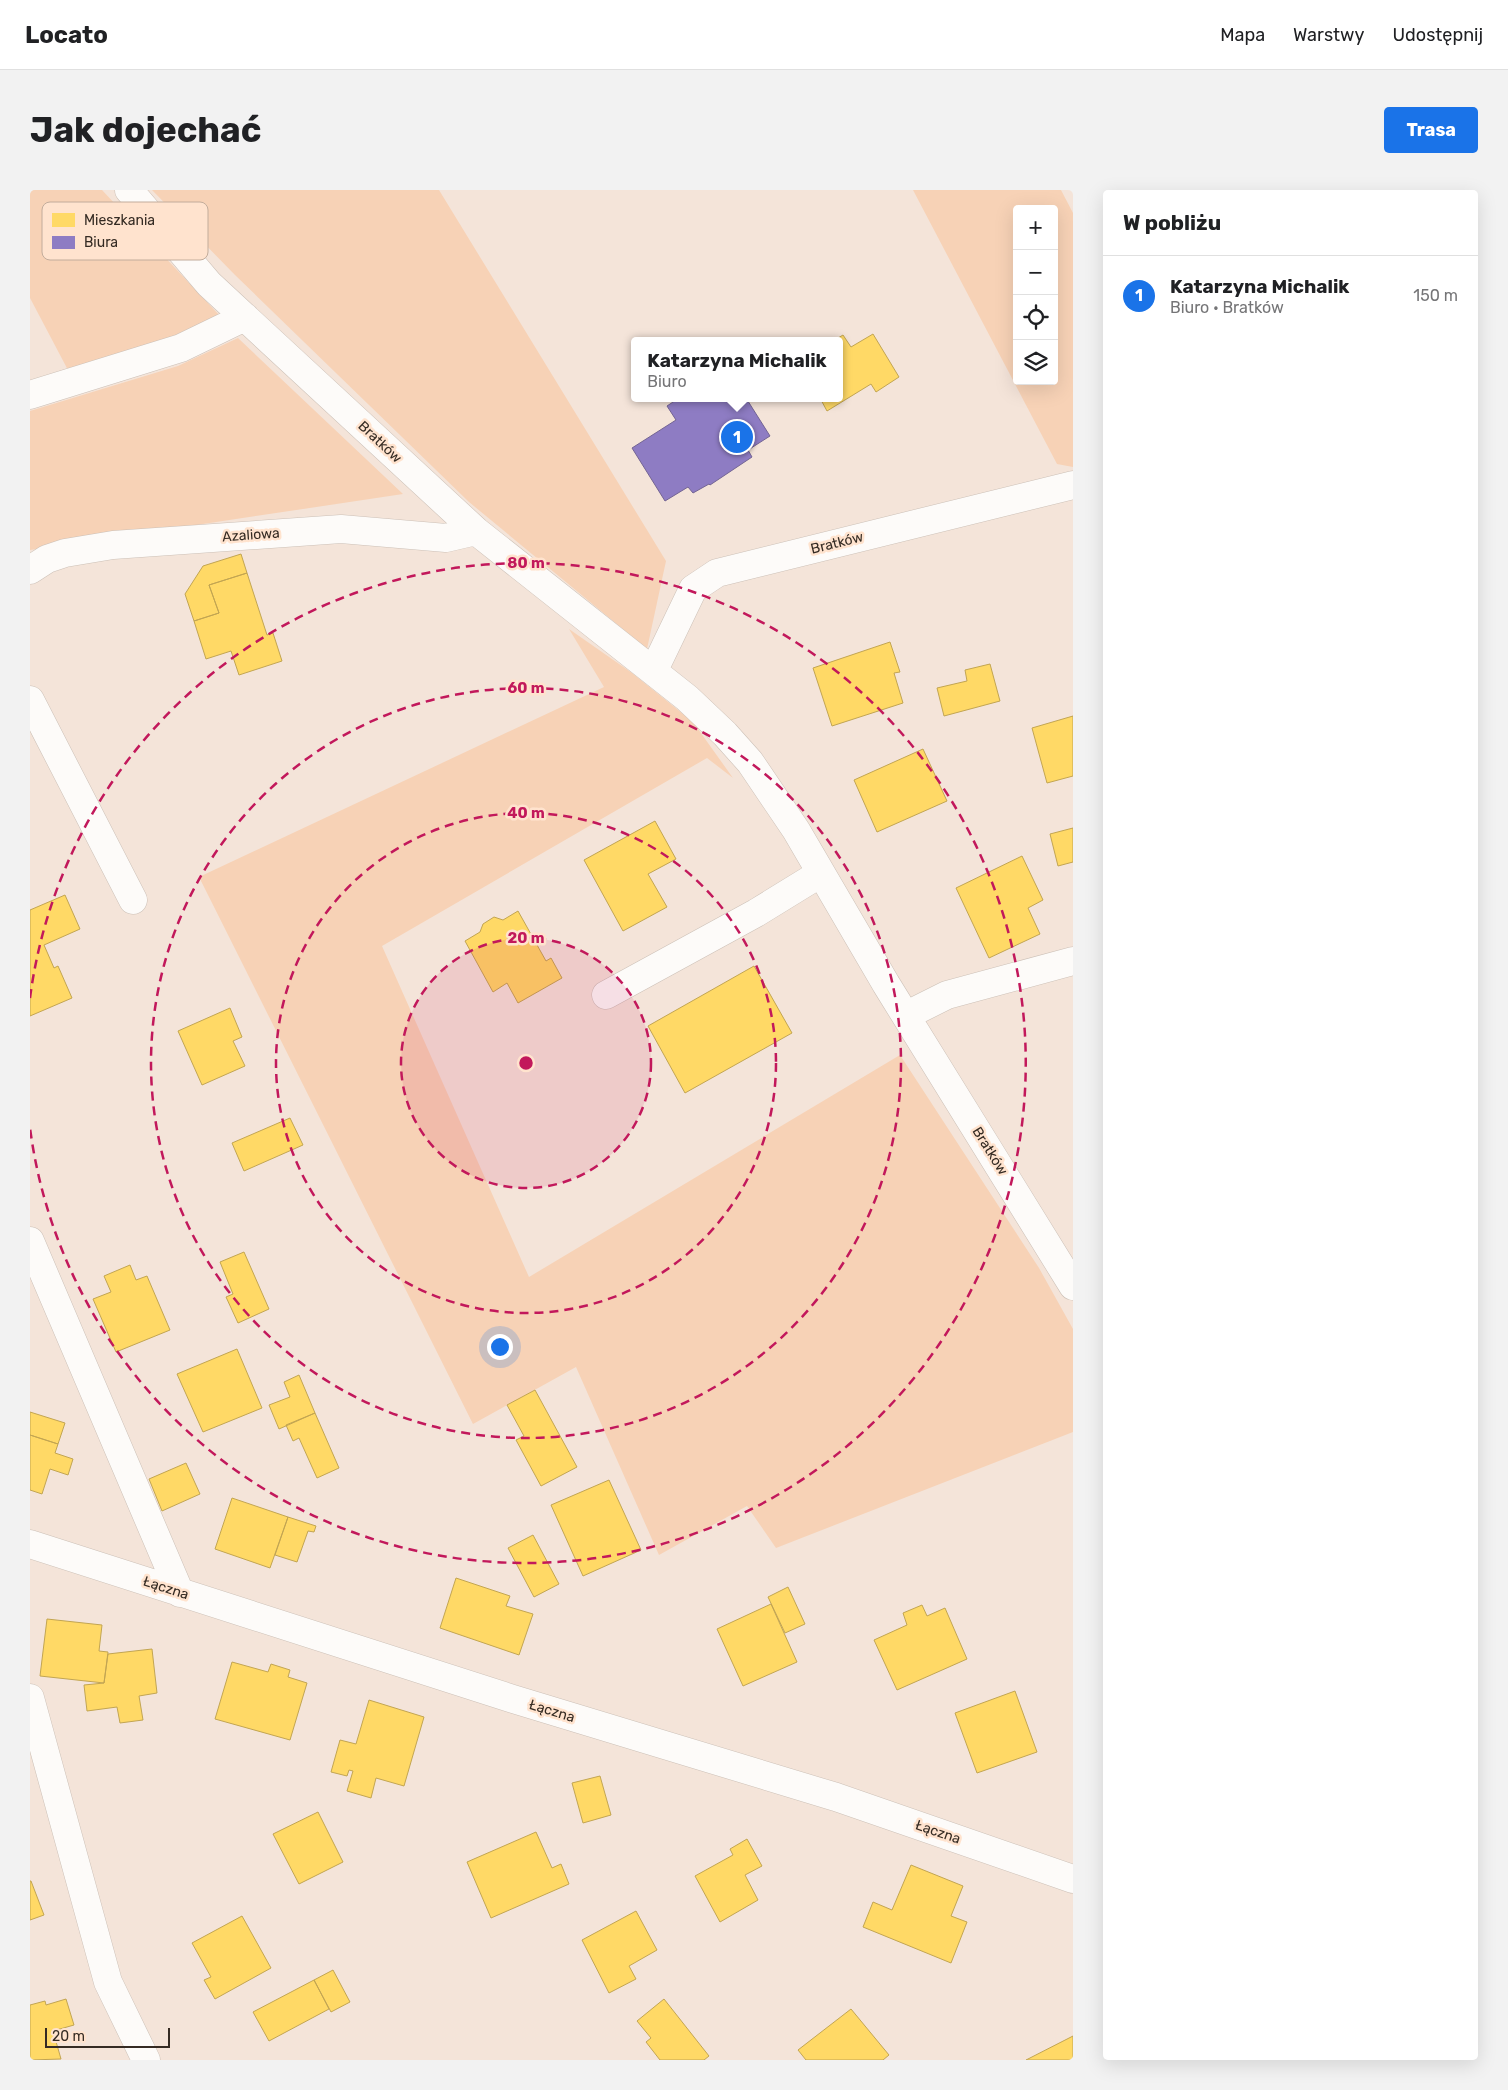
<!DOCTYPE html>
<html lang="pl">
<meta charset="utf-8">
<style>
body{margin:0;font-family:Rubik,sans-serif;background:#f2f2f2;color:#202124}
.controls{position:absolute;right:15px;top:15px;display:grid;overflow:hidden;border-radius:5px;box-shadow:0 5px 20px #0002}
.controls button{width:45px;height:45px;display:grid;place-items:center;padding:0;border:0;border-bottom:1px solid #e0e0e0;background:#fff;color:#202124;font:25px sans-serif}
.scale{position:absolute;left:15px;bottom:12px;width:125px;box-sizing:border-box;padding-left:5px;border:2px solid #352b23;border-top:0;font-size:14px;line-height:18px;white-space:nowrap;color:#352b23;-webkit-text-stroke:4px #ffe3ce;paint-order:stroke}
.you{position:absolute;left:469px;top:1156px;width:18px;height:18px;margin:-12px;border:4px solid #fff;border-radius:50%;background:#1a73e8;box-shadow:0 0 0 8px #1a73e833}
.badge{display:grid;place-items:center;width:32px;height:32px;border-radius:50%;background:#1a73e8;color:#fff;font-size:16px;font-weight:700}
.pin{position:absolute;translate:-50% -50%;border:2px solid #fff;box-shadow:0 1px 5px #0006}
.popup{position:absolute;left:601px;top:147px;width:212px;height:65px;box-sizing:border-box;display:grid;place-content:center;border-radius:5px;background:#fff;filter:drop-shadow(0 1px 4px #0005);font-size:16px;white-space:nowrap;color:#757577}
.popup b{font-size:19px;color:#202124}
.popup::after{content:'';position:absolute;left:50%;top:100%;margin-left:-10px;border:10px solid transparent;border-top-color:#fff}
.list{margin:0;padding:0;list-style:none}
h2{display:flex;justify-content:space-between;align-items:center;height:65px;margin:0;padding:0 20px;font-size:21px}
h2 small{font-size:16px;font-weight:400;color:#757577}
.list li{display:grid;grid-template-columns:32px 1fr auto;gap:15px;align-items:center;box-sizing:border-box;height:80px;padding:0 20px;border-top:1px solid #e0e0e0}
.list b{display:block;font-size:19px;white-space:nowrap}
.list p{margin:0;font-size:16px;white-space:nowrap;color:#757577}
.list em{font-size:16px;font-style:normal;color:#757577}
.icon{flex:none;width:28px;height:28px;fill:none;stroke:currentColor;stroke-width:2;stroke-linecap:round;stroke-linejoin:round}
.map{position:relative;flex:none;width:1043px;height:1870px;overflow:hidden;border-radius:5px}
header{display:flex;align-items:center;gap:30px;box-sizing:border-box;height:70px;padding:0 25px;background:#fff;border-bottom:1px solid #e0e0e0}
header strong{font-size:24px}
nav{display:flex;gap:28px;margin-inline-start:auto;font-size:18px}
.intro{display:flex;align-items:center;justify-content:space-between;box-sizing:border-box;height:120px;padding:0 30px}
h1{margin:0;font-size:35px}
.button{padding:12px 22px;border-radius:5px;background:#1a73e8;color:#fff;font-size:18px;font-weight:700}
main{display:flex;gap:30px;padding:0 30px}
aside{flex:1;background:#fff;border-radius:5px;box-shadow:0 5px 20px #0002}
.map>svg:first-child{display:block}
.green{fill:#f7d2b6;fill-rule:evenodd}
.homes{fill:#ffd966;stroke:#c2a552}
.offices{fill:#8e7cc3;stroke:#736493}
.lines{fill:none;stroke-linecap:round;stroke-linejoin:round}
.street-casing{stroke:#ccc0b7;stroke-width:29}
.street{stroke:#fdfbf9;stroke-width:28}
.ring{fill:none;stroke:#c2185b;stroke-width:2.5;stroke-dasharray:9 6}
.labels{text-anchor:middle;dominant-baseline:central;stroke-width:5;stroke-linejoin:round;paint-order:stroke}
.street-label{font-size:14px;fill:#352b23;stroke:#ffe3ce}
.key{fill:#ffe3ce;stroke:#c2ac9b;stroke-width:1}
.key-label{font-size:14px;fill:#352b23}
.centre{fill:#c2185b;stroke:#ffe3ce;stroke-width:2.5}
.ring-label{font-size:15px;text-anchor:middle;font-weight:bold;fill:#c2185b;stroke:#ffe3ce;stroke-width:5;stroke-linejoin:round;paint-order:stroke}
</style>
<header>
<strong>Locato</strong>
<nav><a>Mapa</a><a>Warstwy</a><a>Udostępnij</a></nav>
</header>
<div class="intro"><h1>Jak dojechać</h1><a class="button">Trasa</a></div>
<main>
<div class="map">
<svg width="1043" height="1870" viewBox="0 0 1043 1870">
<rect width="100%" height="100%" fill="#f4e4d9"/>
<path class="green" d="M0 0H72L190 126 178 140 39 182 0 108Z
M122 0H409L636 371 617 459 439 312 205 85Z
M883 0H1031L1043 23V277L1027 274ZM987 19H1024V191H987Z
M208 148 373 304 0 360V221L148 176Z
M539 439 602 483 663 532 703 588 677 568 352 756 499 1087 870 865 1009 1078 1043 1139V1242L746 1358 717 1316 629 1365 546 1177 443 1234 169 687 574 497Z"/>
<path class="homes" d="M843 144 869 187 846 202 841 194 797 221 790 208H810V151H803L813 145 821 157Z
M211 364 217 383 179 395 189 423 164 431 155 404 173 376Z
M217 383 237 445 243 443 252 471 209 485 201 461 176 469 164 431 189 423 179 395Z
M860 452 870 482 864 483 873 513 802 536 783 478Z
M960 474 970 511 914 526 907 498 937 491 935 480Z
M1043 526V586L1017 593 1002 538Z
M893 559 917 611 847 642 824 590Z
M625 631 646 669 618 684 637 717 593 741 554 670Z
M1043 638V672L1028 676 1020 644Z
M992 666 1013 710 998 718 1010 744 959 768 926 698Z
M35 705 50 739 14 755 24 778 28 776 42 808 0 826V720Z
M488 721 516 771 521 768 532 788 488 813 477 793 463 802 435 751 450 742 453 734 464 727 473 730Z
M724 776 762 843 655 903 618 836Z
M200 818 212 847 203 851 215 876 172 895 148 841Z
M260 928 273 955 214 981 202 953Z
M214 1062 239 1119 208 1133 196 1107 203 1104 190 1072Z
M100 1075 106 1090 117 1086 140 1140 86 1162 63 1109 81 1102 74 1086Z
M207 1159 232 1218 173 1242 147 1184Z
M269 1185 285 1223 249 1239 239 1215 260 1207 254 1192Z
M505 1200 547 1277 511 1296 486 1250 494 1246 477 1215Z
M0 1222 35 1233 28 1254 0 1245Z
M285 1223 309 1278 287 1288 269 1248 263 1251 256 1235Z
M0 1245 28 1254 25 1263 43 1269 38 1285 20 1279 12 1304 0 1300Z
M156 1273 170 1304 132 1321 119 1289Z
M579 1290 611 1360 553 1386 521 1315Z
M202 1308 258 1327 240 1378 185 1359Z
M258 1327 286 1336 284 1342 278 1341 267 1372 245 1365Z
M503 1345 529 1394 504 1407 478 1358Z
M426 1388 480 1406 476 1416 503 1424 489 1465 410 1438Z
M758 1397 775 1434 755 1443 738 1407Z
M741 1414 767 1472 713 1496 687 1439Z
M892 1415 897 1426 915 1418 937 1469 867 1500 844 1450 877 1435 873 1423Z
M17 1429 72 1435 69 1461 78 1462 74 1493 10 1486Z
M122 1459 127 1503 109 1506 113 1530 90 1533 87 1517 57 1521 54 1495 74 1493 78 1464Z
M202 1472 238 1482 241 1474 260 1480 258 1487 277 1493 260 1550 185 1529Z
M985 1501 1007 1562 947 1583 925 1523Z
M339 1510 394 1527 374 1596 346 1588 341 1608 317 1601 323 1581 319 1580 317 1586 301 1582 310 1550 326 1554Z
M570 1586 581 1625 553 1633 542 1593Z
M288 1622 313 1672 269 1694 243 1644Z
M506 1642 522 1678 531 1674 539 1694 461 1728 437 1672Z
M717 1649 732 1676 715 1685 728 1710 690 1732 665 1686 703 1665 700 1659Z
M881 1675 933 1696 921 1726 937 1732 921 1773 833 1737 843 1712 862 1720Z
M1 1691 14 1725 0 1730V1691Z
M606 1721 627 1760 599 1776 606 1789 579 1803 552 1750Z
M212 1726 241 1778 185 1809 174 1790 181 1787 162 1753Z
M303 1780 320 1812 301 1822 284 1790Z
M284 1790 299 1819 239 1851 223 1822Z
M36 1809 44 1835 23 1841 31 1869 0 1870V1815L15 1811 16 1815Z
M634 1809 679 1866 674 1870H630L616 1852 621 1848 607 1831Z
M821 1819 859 1865 853 1870H776L768 1860Z
M1043 1846V1870H996Z"/>
<path class="offices" d="M649 208H716L740 246 718 260 722 267 680 295 679 294 663 303 658 297 635 311 602 258 646 230 637 216Z"/>
<g class="lines">
<defs>
<path id="street" d="M99 0 179 94 446 341 657 508 695 544 720 572 766 640 856 794 1043 1096
M0 205 151 158 215 127
M0 380 17 369 35 363 83 355 311 339 416 348 446 341
M624 480 663 399 687 383 1043 295
M0 510 103 710
M576 805 726 723 791 683
M877 825 917 805 1043 771
M0 1051 150 1403
M0 1354 483 1509 806 1607 1043 1689
M0 1508 78 1792 116 1870"/>
</defs>
<use href="#street" class="street-casing"/>
<use href="#street" class="street"/>
</g>
<circle cx="496" cy="873" r="125" fill="#c2185b" fill-opacity=".12"/>
<g class="ring">
<circle cx="496" cy="873" r="125"/>
<circle cx="496" cy="873" r="250"/>
<circle cx="496" cy="873" r="375"/>
<path d="M0 808A500 500 0 1 1 0 938"/>
</g>
<g class="labels">
<g class="street-label">
<text transform="translate(350 252) rotate(43)">Bratków</text>
<text transform="translate(221 345) rotate(-4)">Azaliowa</text>
<text transform="translate(807 353) rotate(-14)">Bratków</text>
<text transform="translate(960 961) rotate(58)">Bratków</text>
<text transform="translate(136 1398) rotate(18)">Łączna</text>
<text transform="translate(522 1521) rotate(17)">Łączna</text>
<text transform="translate(908 1642) rotate(19)">Łączna</text>
</g>
</g>
<rect x="12" y="12" width="166" height="58" rx="8" class="key"/>
<rect x="22" y="23" width="23" height="14" fill="#ffd966"/>
<rect x="22" y="46" width="23" height="13" fill="#8e7cc3"/>
<g class="key-label">
<text x="54" y="35">Mieszkania</text>
<text x="54" y="57">Biura</text>
</g>
<circle cx="496" cy="873" r="8" class="centre"/>
<g class="ring-label">
<text x="496" y="378">80 m</text>
<text x="496" y="503">60 m</text>
<text x="496" y="628">40 m</text>
<text x="496" y="753">20 m</text>
</g>
</svg>
<div class="controls">
<button>+</button>
<button>−</button>
<button><svg class="icon" aria-label="locate" viewBox="0 0 24 24"><circle cx="12" cy="12" r="6"/><path d="M12 2v4M12 18v4M2 12h4M18 12h4"/></svg></button>
<button><svg class="icon" aria-label="layers" viewBox="0 0 24 24"><path d="M12 4l9 5-9 5-9-5zM3 14l9 5 9-5"/></svg></button>
</div>
<div class="scale">20 m</div>
<div class="you"></div>
<div class="pin badge" style="left:707px;top:247px">1</div>
<div class="popup"><b>Katarzyna Michalik</b>Biuro</div>
</div>
<aside>
<h2>W pobliżu<small></small></h2>
<ul class="list">
<li><span class="badge">1</span><div><b>Katarzyna Michalik</b><p>Biuro · Bratków</p></div><em>150 m</em></li>
</ul>
</aside>
</main>
